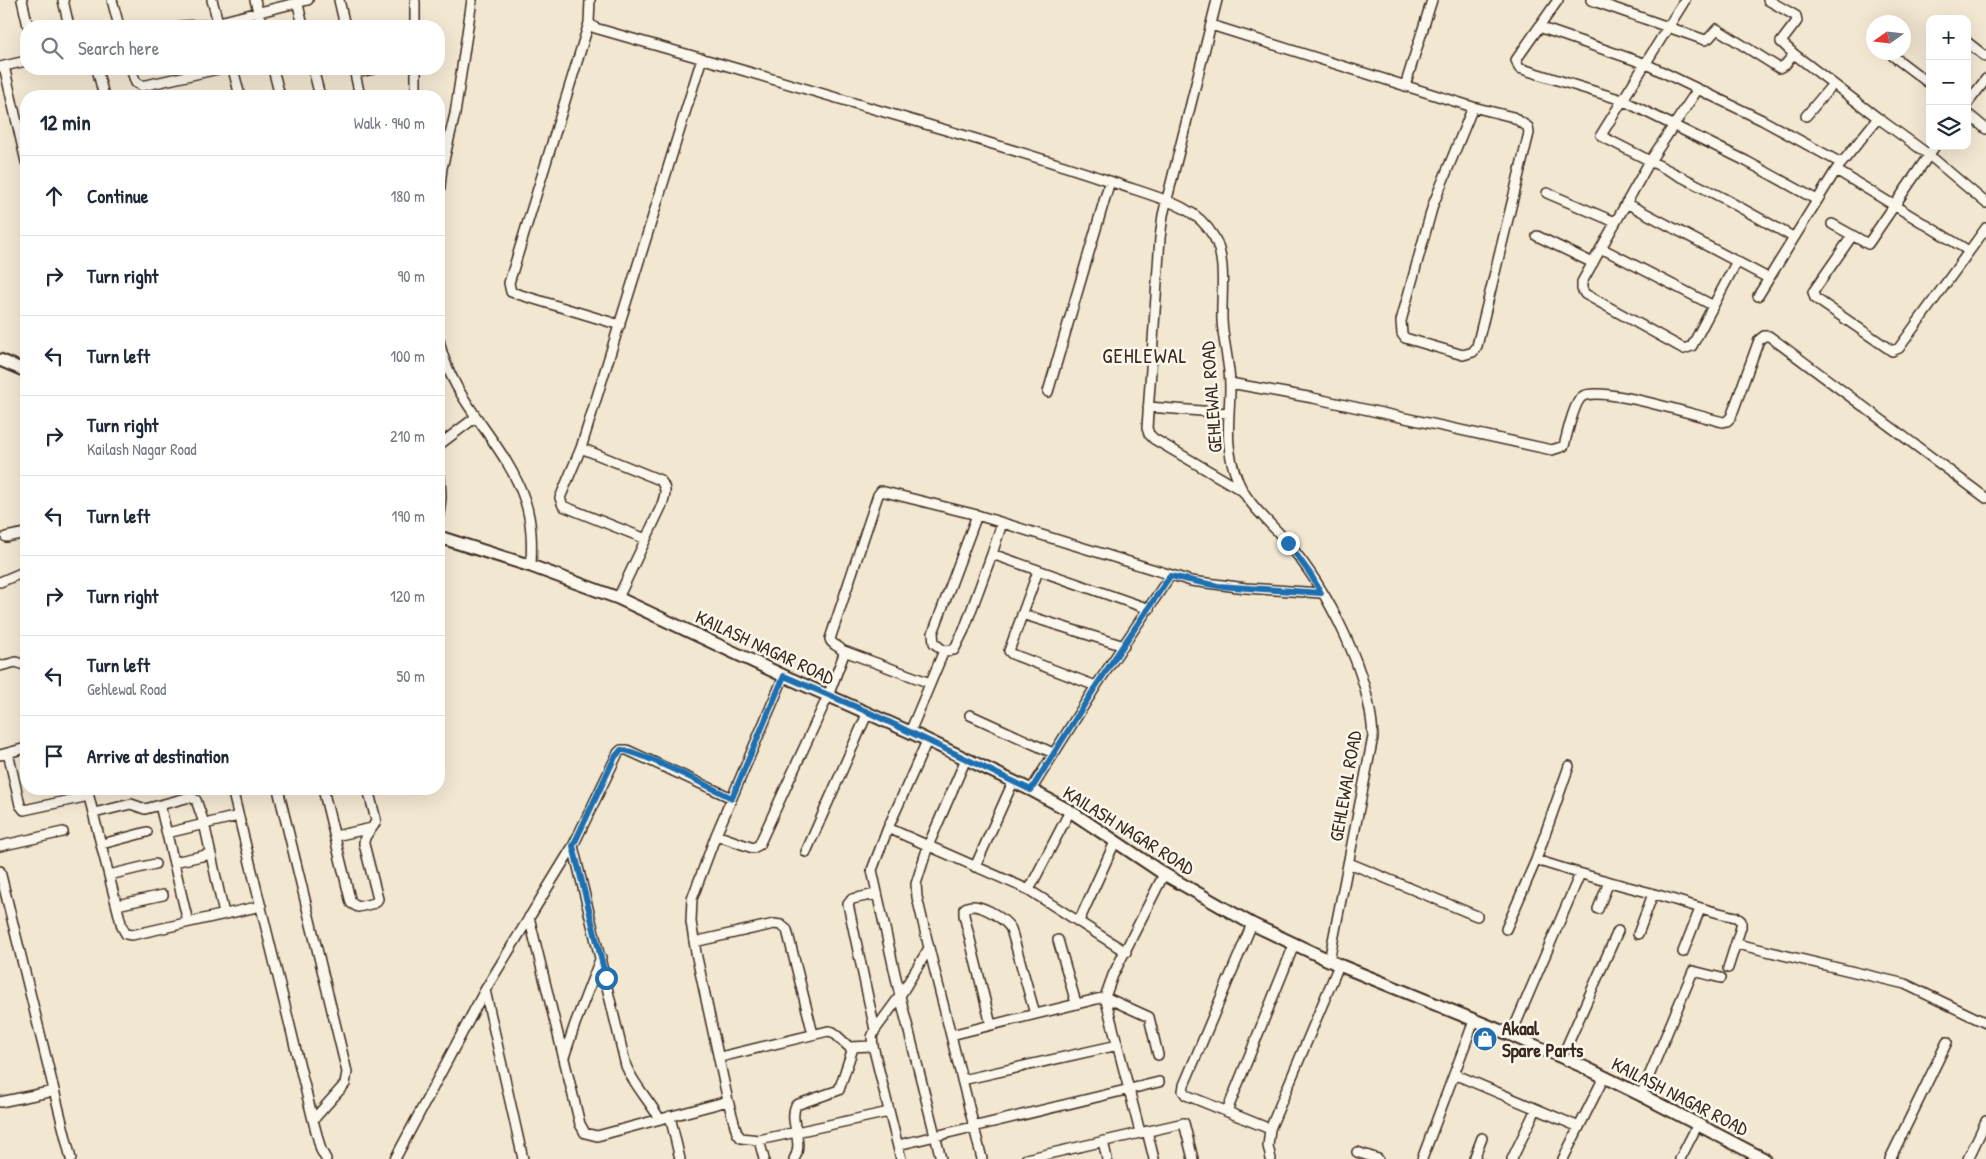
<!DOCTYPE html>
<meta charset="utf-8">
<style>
body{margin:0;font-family:"Patrick Hand",sans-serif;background:#f6f6f7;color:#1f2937}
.controls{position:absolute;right:15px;top:15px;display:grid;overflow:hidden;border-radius:10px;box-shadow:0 5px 20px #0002}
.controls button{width:45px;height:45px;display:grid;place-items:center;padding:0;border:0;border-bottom:1px solid #e0e1e3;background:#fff;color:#1f2937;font:25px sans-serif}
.compass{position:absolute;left:1866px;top:15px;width:45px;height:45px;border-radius:50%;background:#fff;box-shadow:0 5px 20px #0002;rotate:256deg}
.stop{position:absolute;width:15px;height:15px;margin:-11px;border:4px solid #1f6fb2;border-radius:50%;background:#fff}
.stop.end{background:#1f6fb2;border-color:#fff;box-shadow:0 1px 5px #0008}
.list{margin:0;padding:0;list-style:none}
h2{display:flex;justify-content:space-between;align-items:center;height:65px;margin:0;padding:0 20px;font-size:21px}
h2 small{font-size:16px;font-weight:400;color:#747a83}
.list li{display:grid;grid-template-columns:32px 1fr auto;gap:15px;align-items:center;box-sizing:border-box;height:80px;padding:0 20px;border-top:1px solid #e0e1e3}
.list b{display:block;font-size:19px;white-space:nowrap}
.list p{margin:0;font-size:16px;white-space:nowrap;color:#747a83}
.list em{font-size:16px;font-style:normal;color:#747a83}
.icon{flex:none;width:28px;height:28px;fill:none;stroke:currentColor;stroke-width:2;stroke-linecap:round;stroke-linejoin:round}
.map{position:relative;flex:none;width:1986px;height:1159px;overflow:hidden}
.search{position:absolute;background:#fff;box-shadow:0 5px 20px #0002;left:20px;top:20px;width:425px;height:55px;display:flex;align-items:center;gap:12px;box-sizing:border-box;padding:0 18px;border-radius:20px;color:#747a83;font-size:19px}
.panel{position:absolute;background:#fff;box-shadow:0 5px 20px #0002;left:20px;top:90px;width:425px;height:705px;border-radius:20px}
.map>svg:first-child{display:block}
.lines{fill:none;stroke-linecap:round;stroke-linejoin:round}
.minor-casing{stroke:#3b2a1e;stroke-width:12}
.tertiary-casing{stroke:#3b2a1e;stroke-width:15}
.minor{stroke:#fbf7ec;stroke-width:9}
.tertiary{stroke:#fbf7ec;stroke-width:11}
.route{stroke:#1f6fb2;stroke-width:6}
.labels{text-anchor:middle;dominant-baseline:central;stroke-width:5;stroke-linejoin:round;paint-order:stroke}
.street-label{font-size:19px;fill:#3b2a1e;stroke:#fbf7ec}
.poi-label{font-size:19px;font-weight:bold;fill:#3b2a1e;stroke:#fbf7ec;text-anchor:start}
.quarter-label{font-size:21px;letter-spacing:1px;fill:#3b2a1e;stroke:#fbf7ec}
</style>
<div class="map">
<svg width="1986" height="1159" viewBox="0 0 1986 1159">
<rect width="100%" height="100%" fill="#f2e7d1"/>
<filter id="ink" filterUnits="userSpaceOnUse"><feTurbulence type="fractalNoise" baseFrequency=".02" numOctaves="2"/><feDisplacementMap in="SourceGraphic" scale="10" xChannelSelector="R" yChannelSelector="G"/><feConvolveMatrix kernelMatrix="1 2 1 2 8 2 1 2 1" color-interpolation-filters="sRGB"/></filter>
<g filter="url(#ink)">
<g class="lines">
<defs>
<path id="minor" d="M22 0 28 26
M63 0 69 26
M112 0 119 26
M212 0 218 22
M255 0 262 26
M297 0 303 26
M339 0 345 26
M590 0 589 23 595 28C719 63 842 99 966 136 1016 151 1066 166 1115 183 1138 191 1162 197 1183 208 1195 214 1207 225 1214 237 1227 260 1221 294 1222 320 1223 342 1230 364 1230 386 1230 422 1223 444 1238 481 1247 504 1270 522 1287 542 1328 591 1370 672 1373 737L1329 961
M1217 0 1163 215 1160 238 1147 428 1149 434 1154 439 1243 491
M1558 0 1516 60 1519 68 1622 100 1746 161 1817 200
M1591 0 1705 40 1709 38 1717 29 1779 68 1785 65 1794 54 1878 118
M1685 0 1601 135 1603 137 1723 198 1793 237
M1768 0 1796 16 1797 21 1781 42 1794 54
M415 2V26
M589 23 509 283 511 292 620 325
M1211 25 1473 107 1433 205 1401 321 1402 334 1405 338 1463 355 1473 352 1477 346 1529 133 1528 127 1513 117 1473 107
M180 26 207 25 308 0
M1539 27 1646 64 1762 120 1841 163
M1967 42 1986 57
M1893 56 1930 84
M4 66 26 162
M0 67 26 61
M97 69 104 96
M131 69 136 83 142 86 218 69
M233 69 240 96
M273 69 280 96
M313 69 320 96
M354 69 360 96
M416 69V96
M355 73 374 69
M1405 86 1432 0
M1698 89 1650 161 1582 282V289L1585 294 1684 349 1692 346 1737 261
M1967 104 1986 79
M1967 113 1986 129
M1806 116 1833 84
M1836 170 1969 251
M1547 193 1615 222
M439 195 442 168 455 114 472 0
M1626 203 1768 278
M1832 224 1868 244 1935 146
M1537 236 1593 263
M1852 236 1813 292 1815 298 1892 351 1899 348 1986 228
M1601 248 1712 305
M1758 296 1836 170 1878 118 1929 155 1986 203
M439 340C451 402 506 442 525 501 532 522 532 544 531 566
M1230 383 1313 398 1552 450 1564 446C1567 435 1574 401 1583 396 1604 386 1697 416 1723 422L1727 421 1731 417 1759 340 1764 336H1769L1986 498
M1048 392 1110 181
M1148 407 1228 413
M439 445 476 417
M581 448 660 480C668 489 665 496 661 507L618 598
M439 515 441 497 440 477
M6 537 26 533
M646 539 563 506 560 498 581 448 702 58
M992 554 1149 609
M1038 571 1009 651 1012 654 1096 686
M0 582 26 571
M1022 614 1124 646
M844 651 930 683
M944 651 934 643 933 633 977 515
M0 666 16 662 26 666
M784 676 716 835 692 899 691 922 696 953 728 1101 737 1133 741 1138 759 1140 889 1112
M970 715 1053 753
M910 732 943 653 944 651 954 650 964 630 992 554 1002 523
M927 741 888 828 872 870 900 996 941 1159
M8 753 20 805 24 810 89 796
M0 755 26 748
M966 759 928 846 916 884 917 897 929 948 982 1159
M87 789 122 927 126 934 132 935 261 906
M232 789 313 1120 321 1150 326 1159
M278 789 347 1072 345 1084 313 1120
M323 789 351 903 358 907 375 903 378 899 364 844C363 833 374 830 376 820L368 789
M1031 790 1096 686 1170 576
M160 805 188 922
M94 813 131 804 145 809 190 797 196 800 204 823 224 914
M888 828 1029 890 1126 952
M167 833 238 816
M716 835 753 848 759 845 828 696 844 654C842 645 832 647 830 639L878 495 881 491 977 515 1191 581 1246 588 1321 593
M335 836 372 828
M102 844 147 832
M0 846 63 832
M573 846 626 1066C634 1085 649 1100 659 1118
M806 852 868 712
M1536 860C1574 872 1612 883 1651 893 1680 901 1707 911 1736 917L1741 921V927L1728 968
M174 862 211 854
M1349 863 1477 916
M975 867 1013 782
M0 871 71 1159
M109 875 155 864
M1029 890 1070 811
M117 905 163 895
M1598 909 1609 882
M529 917 580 1124 585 1133 597 1136 728 1101
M1079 921 1115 842
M1252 924 1184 1085 1183 1091 1186 1095 1270 1129
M1506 929 1536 860 1569 766
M1638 934 1653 894
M1058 940 1076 1003
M694 942 774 924 781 925 787 930 813 1034
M1737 944 1905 984 1986 1023
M1683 952 1700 909
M485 990 523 1159
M991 1025 964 915V909C975 899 1005 918 1011 929L1035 1014
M875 1030 848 904 852 899 876 894
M951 1035 1105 997 1149 1017 1158 1055
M1511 1035 1580 874
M564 1057 575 1024 601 957
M720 1057 828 1031 833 1032 849 1047 873 1046
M1562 1057 1618 931
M1454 1074 1579 1127
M962 1080 1118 1045
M1641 1095 1693 971 1721 978
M0 1102 54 1091
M1227 1111 1294 945
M670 1116 680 1159
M1147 1131 1154 1159
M1140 1132 1105 997 1113 975 1164 874
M759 1140 764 1159
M1103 1141 1107 1159
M898 1145 1159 1082
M1357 1152 1378 1159
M395 1159 485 990 573 846 618 753 621 750H627L732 798
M794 1159C805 1142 788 1122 796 1105L839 1090 853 1048
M901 1159 873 1046 872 1037 875 1030 900 996 929 948
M1026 1159 1184 1123 1193 1159
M1271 1159 1268 1146 1270 1129 1339 965
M1422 1159 1474 1021
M1474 1159 1482 1138
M1512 1159 1536 1109
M1563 1159 1604 1077
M1680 1159 1698 1124
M1890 1159 1947 1042
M1968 1159 1986 1121"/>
<path id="tertiary" d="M0 360 26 371
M439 537 531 566 618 598 784 676 910 732 1031 790 1070 811 1164 874 1252 924 1339 965 1511 1035 1584 1067 1645 1097 1764 1159"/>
</defs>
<use href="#minor" class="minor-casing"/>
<use href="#tertiary" class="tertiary-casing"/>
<use href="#minor" class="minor"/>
<use href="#tertiary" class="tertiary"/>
</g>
</g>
<g class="lines" filter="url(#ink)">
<path class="route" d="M606 978 573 846 615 757 621 750C637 749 713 789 732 798L784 676 868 712 1031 790 1096 686 1170 576 1218 586 1321 593 1311 575 1288 543"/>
</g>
<defs>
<symbol id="shop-disc" viewBox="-11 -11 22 22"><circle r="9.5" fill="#1f6fb2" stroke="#fbf7ec"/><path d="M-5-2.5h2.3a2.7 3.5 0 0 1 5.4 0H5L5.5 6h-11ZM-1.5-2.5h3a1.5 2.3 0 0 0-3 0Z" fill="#fff"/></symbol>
</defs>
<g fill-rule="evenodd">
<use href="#shop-disc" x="1471" y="1025" width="28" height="28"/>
</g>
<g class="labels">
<g class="street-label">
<text transform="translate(1211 397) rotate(-94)">GEHLEWAL ROAD</text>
<text transform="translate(765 647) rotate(25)">KAILASH NAGAR ROAD</text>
<text transform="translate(1345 786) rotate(-80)">GEHLEWAL ROAD</text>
<text transform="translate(1129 830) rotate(32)">KAILASH NAGAR ROAD</text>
<text transform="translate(1680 1096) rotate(27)">KAILASH NAGAR ROAD</text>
</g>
<g class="poi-label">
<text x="1502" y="1028">Akaal<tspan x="1502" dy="22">Spare Parts</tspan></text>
</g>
<g class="quarter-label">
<text x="1145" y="355">GEHLEWAL</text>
</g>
</g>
</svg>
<div class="controls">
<button>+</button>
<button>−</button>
<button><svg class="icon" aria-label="layers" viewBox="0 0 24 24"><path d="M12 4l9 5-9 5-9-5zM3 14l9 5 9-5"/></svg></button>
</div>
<svg class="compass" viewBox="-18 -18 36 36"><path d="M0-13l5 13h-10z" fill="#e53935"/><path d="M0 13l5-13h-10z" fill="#747a83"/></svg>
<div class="stop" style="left:606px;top:978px"></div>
<div class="stop end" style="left:1288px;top:543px"></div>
<div class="search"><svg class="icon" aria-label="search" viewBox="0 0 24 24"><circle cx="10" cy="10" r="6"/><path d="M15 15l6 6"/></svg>Search here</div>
<section class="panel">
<h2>12 min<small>Walk · 940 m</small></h2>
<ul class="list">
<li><svg class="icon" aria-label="ahead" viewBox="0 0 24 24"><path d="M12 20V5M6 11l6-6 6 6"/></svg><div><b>Continue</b></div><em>180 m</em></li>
<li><svg class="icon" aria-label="right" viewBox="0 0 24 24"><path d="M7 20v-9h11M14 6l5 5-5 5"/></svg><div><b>Turn right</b></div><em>90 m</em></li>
<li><svg class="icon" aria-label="left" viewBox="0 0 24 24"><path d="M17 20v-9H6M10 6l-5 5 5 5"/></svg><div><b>Turn left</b></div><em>100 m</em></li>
<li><svg class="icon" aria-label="right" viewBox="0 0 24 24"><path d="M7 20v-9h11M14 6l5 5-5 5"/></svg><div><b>Turn right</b><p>Kailash Nagar Road</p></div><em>210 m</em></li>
<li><svg class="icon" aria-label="left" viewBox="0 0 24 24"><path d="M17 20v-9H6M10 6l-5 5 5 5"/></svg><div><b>Turn left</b></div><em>190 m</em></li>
<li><svg class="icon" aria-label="right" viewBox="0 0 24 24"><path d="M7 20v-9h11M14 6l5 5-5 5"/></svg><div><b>Turn right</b></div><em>120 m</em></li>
<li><svg class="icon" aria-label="left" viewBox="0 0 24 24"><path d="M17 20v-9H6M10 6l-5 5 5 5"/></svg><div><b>Turn left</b><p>Gehlewal Road</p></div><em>50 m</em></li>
<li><svg class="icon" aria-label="arrive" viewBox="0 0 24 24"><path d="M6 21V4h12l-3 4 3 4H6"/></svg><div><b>Arrive at destination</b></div></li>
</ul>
</section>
</div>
